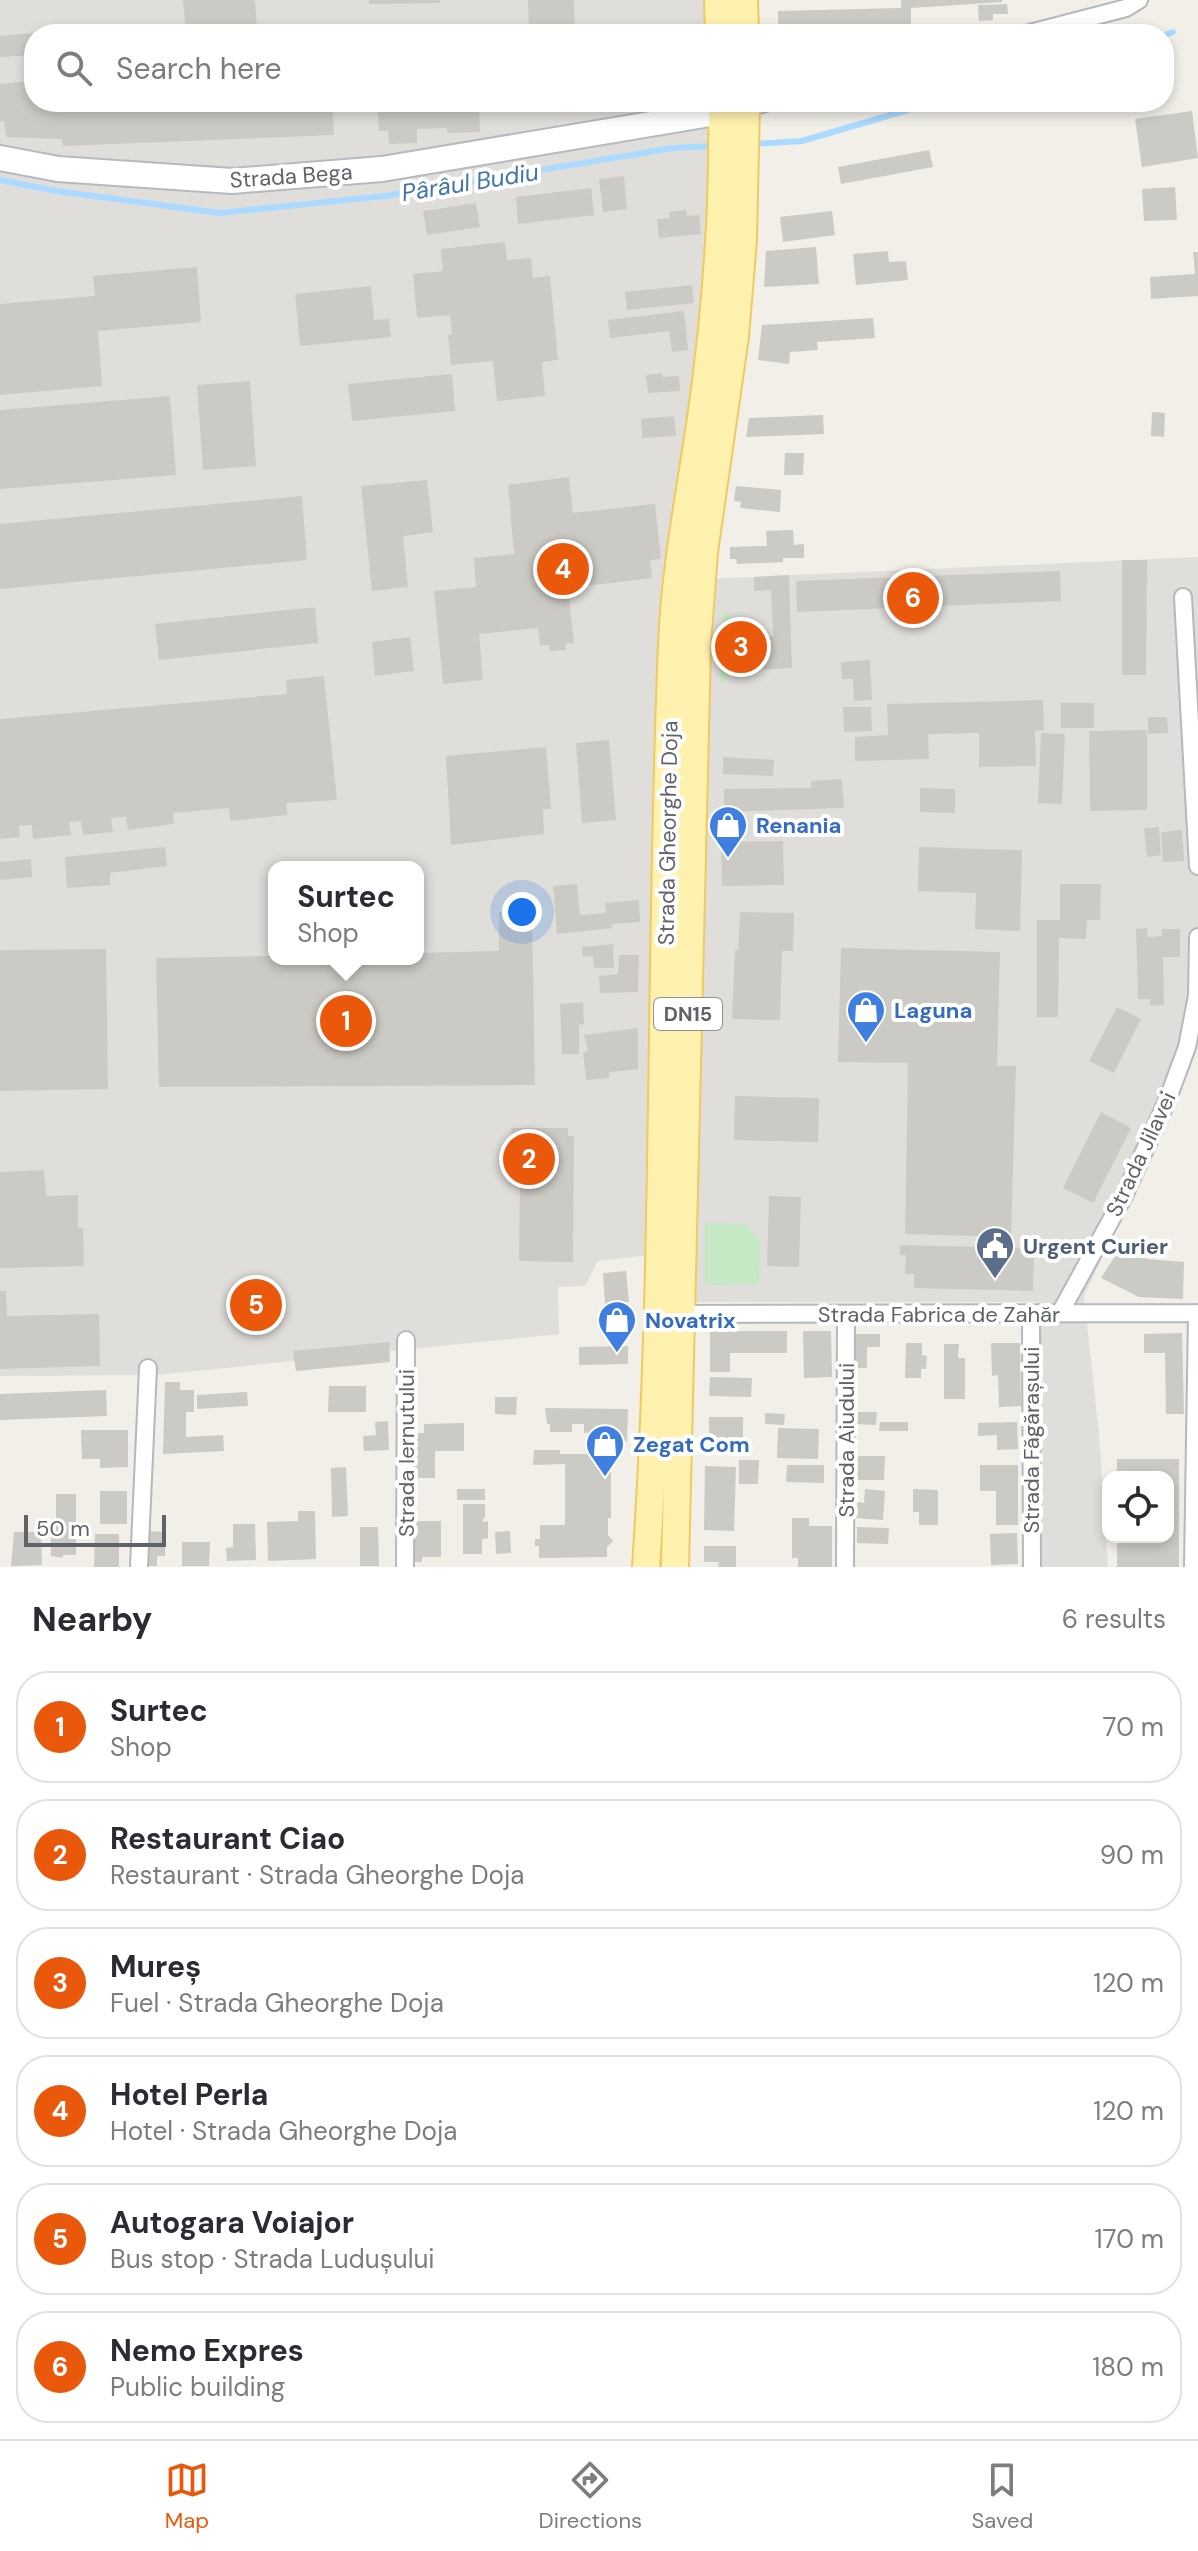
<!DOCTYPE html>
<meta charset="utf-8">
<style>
body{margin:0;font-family:"DM Sans",sans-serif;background:#f7f7f7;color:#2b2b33}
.controls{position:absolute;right:24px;bottom:24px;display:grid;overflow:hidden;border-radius:16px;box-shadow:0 4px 12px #0003}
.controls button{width:72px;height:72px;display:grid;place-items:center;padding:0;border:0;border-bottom:2px solid #e1e1e2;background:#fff;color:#2b2b33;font:40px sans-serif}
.scale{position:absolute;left:24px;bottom:20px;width:142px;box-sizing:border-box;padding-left:8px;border:4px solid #5f6368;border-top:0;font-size:22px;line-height:28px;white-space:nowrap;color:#5f6368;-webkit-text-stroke:6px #fff;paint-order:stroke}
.you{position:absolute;left:522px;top:912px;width:28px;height:28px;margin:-20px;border:6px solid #fff;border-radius:50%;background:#1a73e8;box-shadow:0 0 0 12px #1a73e833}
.badge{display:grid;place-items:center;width:52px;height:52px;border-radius:50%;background:#ea580c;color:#fff;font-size:26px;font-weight:700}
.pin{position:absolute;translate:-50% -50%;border:4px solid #fff;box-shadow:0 2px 8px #0006}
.popup{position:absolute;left:268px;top:861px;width:156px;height:104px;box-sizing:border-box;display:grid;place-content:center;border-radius:16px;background:#fff;filter:drop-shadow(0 2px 6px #0005);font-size:26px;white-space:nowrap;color:#7c7c81}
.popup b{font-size:30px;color:#2b2b33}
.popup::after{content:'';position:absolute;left:50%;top:100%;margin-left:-16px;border:16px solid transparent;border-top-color:#fff}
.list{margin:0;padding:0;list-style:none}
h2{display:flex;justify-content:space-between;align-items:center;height:104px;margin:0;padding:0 32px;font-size:34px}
h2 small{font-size:26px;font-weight:400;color:#7c7c81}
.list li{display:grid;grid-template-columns:52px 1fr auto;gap:24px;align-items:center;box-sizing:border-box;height:112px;margin:0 16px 16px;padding:0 16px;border:2px solid #e1e1e2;border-radius:32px}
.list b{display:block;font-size:30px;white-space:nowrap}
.list p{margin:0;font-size:26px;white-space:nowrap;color:#7c7c81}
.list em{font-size:26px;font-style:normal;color:#7c7c81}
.icon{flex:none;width:44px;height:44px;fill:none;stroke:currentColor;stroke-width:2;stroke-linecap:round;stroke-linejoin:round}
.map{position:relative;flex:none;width:1198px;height:1567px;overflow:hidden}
.search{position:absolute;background:#fff;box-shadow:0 4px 12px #0003;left:24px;right:24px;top:24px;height:88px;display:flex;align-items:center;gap:20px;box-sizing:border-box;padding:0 28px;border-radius:32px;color:#7c7c81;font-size:30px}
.sheet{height:872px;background:#fff}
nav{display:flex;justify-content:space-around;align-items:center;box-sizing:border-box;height:112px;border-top:2px solid #e1e1e2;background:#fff;font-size:22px;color:#7c7c81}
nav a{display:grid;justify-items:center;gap:4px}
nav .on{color:#ea580c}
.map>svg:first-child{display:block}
.industrial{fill:#e0deda;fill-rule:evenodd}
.green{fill:#c5e8c5}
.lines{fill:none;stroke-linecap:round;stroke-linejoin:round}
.stream{stroke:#aadaff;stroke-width:6}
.building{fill:#cccac5}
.minor-casing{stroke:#b5b8bc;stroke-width:20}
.secondary-casing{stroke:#b6babf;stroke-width:28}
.primary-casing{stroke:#f2c960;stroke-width:30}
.minor{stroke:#fff;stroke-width:16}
.secondary{stroke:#fff;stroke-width:24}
.primary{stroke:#fff2af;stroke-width:26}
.labels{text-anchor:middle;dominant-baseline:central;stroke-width:8;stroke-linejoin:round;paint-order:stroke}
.shield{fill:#fff;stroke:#8f9295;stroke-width:2}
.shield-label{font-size:20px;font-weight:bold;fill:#5f6368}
.street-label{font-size:22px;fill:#5f6368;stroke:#fff}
.shop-label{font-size:22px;font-weight:bold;fill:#366cbe;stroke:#fff;text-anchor:start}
.service-label{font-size:22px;font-weight:bold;fill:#4e5e75;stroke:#fff;text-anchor:start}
.water-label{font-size:24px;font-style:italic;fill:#4174aa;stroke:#fff}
</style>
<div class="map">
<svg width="1198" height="1567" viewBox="0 0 1198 1567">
<rect width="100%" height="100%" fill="#f1efe8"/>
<path class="industrial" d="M0 0H708L709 34H34V102H710L705 259 696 354 662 581 1198 557V1039L1152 1152 1084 1296 1099 1435 1108 1567H1038V1302H694L650 1255 598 1261 585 1286 558 1287 559 1334 156 1375 0 1376ZM274 867H418V959H274Z"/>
<path class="green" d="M723 610 730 616 732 623 730 672 727 679 720 684Z
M705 1223 744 1224 760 1241 759 1284 705 1285Z"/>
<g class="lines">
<path class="stream" d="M1164 35 1173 32
M752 144 802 141 935 102
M0 180 56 191 220 213 385 196 673 148 717 146"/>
</g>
<path class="building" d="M183 0H255L257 28 186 34Z
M369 0H440V3L369 4Z
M528 0H574L575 34H529Z
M901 0H1002V2L911 8V28L778 34V11L901 8Z
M1007 4 1008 14H993V20L979 21 978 5Z
M149 25 150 34H56V32Z
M34 33V55L0 57V36Z
M34 81V102H96L97 109 332 102 334 135 63 146 62 139 6 137 4 121H0V84Z
M367 102H479L480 132 447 133V128L417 129V143L389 144 388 131H379L378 112H367Z
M545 102H604V104L545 107Z
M1192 111 1198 158 1142 167 1135 119Z
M929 150 933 167 841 184 838 167Z
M624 176 627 209 603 212 599 179Z
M1175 187 1177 220 1144 221 1142 189Z
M591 188 594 215 518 224 516 197Z
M476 203 480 227 427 235 423 211Z
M686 210 687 216 699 215 701 234 659 238 657 219 670 218 669 212Z
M832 211 835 235 783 242 780 217Z
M505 242 507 260 531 258 533 278 550 276 558 360 542 362 545 396 497 401 493 361 451 365 448 335H452L450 315 417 318 413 274 443 271 441 249Z
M816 247 819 284 764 287 766 251Z
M888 251 889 262 906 261 908 280 856 285 853 254Z
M1193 252H1198V296L1151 299 1150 277 1195 274Z
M197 267 201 322 98 331 102 386 0 395V304L95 296 93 276Z
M692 285 694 303 627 310 625 292Z
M371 286 374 320 389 319 391 337 300 346 295 294Z
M684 311 688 350 672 352 669 331 610 338 608 320Z
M873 318 875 338 817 342 818 350 790 352 789 364 758 360 762 325Z
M662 373V377L679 376 680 391 648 393 646 375Z
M452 374 455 411 352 421 348 384Z
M250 381 256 466 203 470 197 385Z
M170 396 176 475 0 489V410Z
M1152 412 1165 413 1164 437 1151 436Z
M823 415 824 434 746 437 749 418Z
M674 416 676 436 642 438 641 419Z
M785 453H804L803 475H784Z
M569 477 573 513 655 504 661 559 650 560 652 578 568 588 574 643 565 644 566 650 550 651 549 645H540L538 628 479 634 483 680 443 684 434 591 476 587 474 558 514 554 508 485Z
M427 480 433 532 403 536 408 587 372 591 361 486Z
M736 486 781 490 780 512 740 508 741 502 734 501Z
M302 496 307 560 0 589V524Z
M793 530 794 545 804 544V558H783V562L737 564 736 559H730V547L767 546 766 531Z
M1122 560H1147L1146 675H1122Z
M1060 571 1061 601 797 612 796 581Z
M789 575 792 668 751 670 750 637 773 636 771 590 754 591V577Z
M315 607 318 643 159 660 155 624Z
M410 637 414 671 375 676 372 642Z
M870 660 872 700 854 701 853 679H842L841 662Z
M324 676 337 800 286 803 288 815 230 821 229 808 173 813 174 824 128 830 126 817 111 818 113 832 83 835 81 821 69 822 71 835 33 839 32 825 19 826 20 837 0 839V719L287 694 286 680Z
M1043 700 1044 730 1035 731 1036 766 979 767V733L928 734 929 759 855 761V737L888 735 887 704Z
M1061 703H1094V728H1061Z
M843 707H871L872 731 844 732Z
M1148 717H1167L1168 733 1148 734Z
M1147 730V810L1090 811 1089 731Z
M1041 733 1065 734 1062 804 1038 803Z
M609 740 616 820 582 823 576 743Z
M546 747 551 809H543L544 834 451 845 446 756Z
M723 757 774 760 773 776 723 774Z
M842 779 844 808 724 812V789L811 788V781Z
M920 788 955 789V813L920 812Z
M1159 827 1161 855 1147 857 1144 828Z
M1182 830 1184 861 1163 862 1161 832Z
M783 841 784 885 722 886 721 842Z
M165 847 167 866 110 873V885L67 888 65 857Z
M919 847 1022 850 1020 931 975 929 976 893 918 891Z
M31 859 32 877 0 880V862Z
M577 884 580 915 606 913 605 903 639 900 640 922 611 924 613 928 557 934 553 886Z
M1060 884H1101L1100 920H1087L1086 939 1059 938 1058 1017H1037V920H1060Z
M532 911 535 1085 159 1087 156 958 274 956V959H418V953L499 951V912Z
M740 912 794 913 793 951H782L780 1020 732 1019 735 950H738Z
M1147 928 1148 937 1162 936V929H1180V957H1163L1164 1005 1150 1006V999H1138L1136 929Z
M613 944 614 968H594L593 956 583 957 582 947Z
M841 948 1000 952 997 1066H1016L1011 1237 905 1234 908 1063 838 1062Z
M106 949 108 1089 0 1091V950Z
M619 955H639L638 992 600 993 599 976 618 974Z
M583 1002 584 1024 579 1025V1054H562L560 1004Z
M1117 1007 1141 1019 1114 1073 1089 1061Z
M638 1028V1069L609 1072V1078L586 1080 583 1052 588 1051 584 1035Z
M735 1096 819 1098 818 1142 734 1140Z
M1101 1112 1131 1128 1093 1203 1063 1188Z
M511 1128H568V1136H574L573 1262 519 1261 520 1173 518 1153H512Z
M44 1170 46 1196 78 1195V1228H83L84 1266 0 1268V1172Z
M769 1196 801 1197 799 1267 767 1266Z
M900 1245 1034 1248 1033 1291 914 1288V1274H905L906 1255H900Z
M1122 1245 1147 1259 1184 1262 1183 1299 1139 1297 1101 1278Z
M626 1271 629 1302 605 1304 603 1273Z
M0 1291H6L7 1316 99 1314 100 1366 0 1369Z
M710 1328H730V1331H787V1353H730V1372H710Z
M803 1331H831L832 1377 804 1378Z
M1182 1333 1184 1414H1166L1165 1353H1144V1334Z
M855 1334H880V1347H867V1368H855Z
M389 1342 390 1362 296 1371 293 1351Z
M906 1343H922V1355L927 1356 926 1369H921V1378H905Z
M991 1343H1020L1021 1406 999 1407 998 1375 992 1376Z
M944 1344H959L958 1358H965V1399H944Z
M628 1346V1364L579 1365V1347Z
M710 1377 752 1378 751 1397 709 1396Z
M165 1382H180V1390H194V1412H186V1437L223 1435 224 1451 163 1454Z
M329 1386H366V1412H328Z
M106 1390 107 1416 0 1420V1394Z
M247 1392 248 1406 197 1409V1395Z
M495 1397H517L516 1415 495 1414Z
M545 1408 628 1409 627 1441H610V1431L584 1433V1424H572V1432H550V1424H547Z
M857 1412H877L876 1425 856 1424Z
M765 1413 785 1414 784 1425 765 1424Z
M709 1417H743V1440L709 1439Z
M388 1421 389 1450 364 1451 363 1436 376 1435 375 1422Z
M880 1422H908V1431H879Z
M1017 1422 1018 1449 997 1450V1435L978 1436V1423Z
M464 1423V1451H435V1478H416V1433H424V1424Z
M778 1428 819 1429 818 1459 777 1458Z
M81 1430H128V1467L100 1468V1459H82Z
M534 1450H560V1454H611V1518H608V1535L613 1541 607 1547V1557L539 1558V1546H535V1539H540V1525H565V1464L533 1465Z
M856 1456H885L884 1480H856Z
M1117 1459H1179V1567H1117V1537H1168V1477H1117Z
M739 1460H759L758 1484H739Z
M787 1465H824V1483L786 1482Z
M980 1465H1018V1525H996V1491H980Z
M705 1466 736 1467 734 1531 704 1530Z
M346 1467 348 1516 332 1517 331 1468Z
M457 1489H485V1500H457Z
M865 1489 885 1491 883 1520 856 1518 857 1502 864 1503Z
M913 1489 938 1490V1525H919V1512H913Z
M100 1491H127V1524H100Z
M56 1494H76V1555H63V1558L51 1556V1533H56Z
M463 1504H485V1518H483V1522L488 1521V1538L482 1539V1554H463Z
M298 1511H315L316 1559 268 1561 267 1522 298 1521Z
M792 1518H809V1526H832V1567H798V1558H792Z
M410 1521H441V1557H422V1562H410Z
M233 1524H255L256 1560 227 1561 226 1548 233 1547Z
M360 1527H378L379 1566H360Z
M857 1527 889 1528 888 1544 857 1543Z
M146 1531 165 1532V1556H157V1566H145Z
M510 1531 511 1553 496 1554 495 1532Z
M14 1532H41L42 1565 11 1566Z
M1017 1533 1018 1564 991 1565 990 1534Z
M95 1534H119V1567H94Z
M182 1542H210L209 1566H182Z
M704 1546H736V1567H718L719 1562H704Z"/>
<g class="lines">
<defs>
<path id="minor" d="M1026 34 1126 8 1139 0
M746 108 769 102
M1183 597 1198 866
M1031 1313 1032 1567
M1060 1313 1123 1198 1167 1101 1187 1047 1197 996 1198 937
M680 1314 1198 1313
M139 1567 148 1368
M405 1567 406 1340
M845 1567 846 1314
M1193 1567 1197 1313"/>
<path id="secondary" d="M0 158 58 169 232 181 382 169 740 109"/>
<path id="primary" d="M718 0 719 34
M744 0 745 34
M646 1567C667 1260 659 952 672 645 675 568 690 494 701 418 716 314 724 207 722 102
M675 1567 697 645 704 552 735 336 743 240 746 102"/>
</defs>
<use href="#minor" class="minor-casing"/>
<use href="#secondary" class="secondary-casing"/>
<use href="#primary" class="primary-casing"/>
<use href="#minor" class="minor"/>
<use href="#secondary" class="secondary"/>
<use href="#primary" class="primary"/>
</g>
<defs>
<symbol id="shop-pin" viewBox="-11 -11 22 30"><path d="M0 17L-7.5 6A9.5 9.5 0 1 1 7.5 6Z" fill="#3f7fe0" stroke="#fff"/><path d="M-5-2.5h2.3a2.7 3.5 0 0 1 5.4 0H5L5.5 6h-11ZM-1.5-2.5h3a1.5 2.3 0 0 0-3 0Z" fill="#fff"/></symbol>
<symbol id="civic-pin" viewBox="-11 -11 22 30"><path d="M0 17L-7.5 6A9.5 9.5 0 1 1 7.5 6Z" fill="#5c6f8a" stroke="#fff"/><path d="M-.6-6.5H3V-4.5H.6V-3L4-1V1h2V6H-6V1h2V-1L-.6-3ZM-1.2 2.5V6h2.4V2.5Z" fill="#fff"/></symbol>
</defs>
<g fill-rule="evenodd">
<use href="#shop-pin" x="706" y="803" width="44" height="60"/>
<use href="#shop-pin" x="844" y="988" width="44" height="60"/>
<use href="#civic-pin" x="973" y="1224" width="44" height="60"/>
<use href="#shop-pin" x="595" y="1298" width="44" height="60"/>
<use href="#shop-pin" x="583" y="1422" width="44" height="60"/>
</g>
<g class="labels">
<rect class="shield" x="654" y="998" width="68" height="32" rx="6"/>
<g class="shield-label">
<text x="688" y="1014">DN15</text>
</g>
<g class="street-label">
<text transform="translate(291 176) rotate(-4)">Strada Bega</text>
<text transform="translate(668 833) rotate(-89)">Strada Gheorghe Doja</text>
<text transform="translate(1141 1154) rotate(-65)">Strada Jilavei</text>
<text x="939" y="1314">Strada Fabrica de Zahăr</text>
<text transform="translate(846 1440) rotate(-90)">Strada Aiudului</text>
<text transform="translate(1031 1440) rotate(-90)">Strada Făgărașului</text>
<text transform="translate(406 1453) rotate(-90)">Strada Iernutului</text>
</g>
<g class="shop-label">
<text x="756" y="825">Renania</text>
<text x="894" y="1010">Laguna</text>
<text x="645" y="1320">Novatrix</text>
<text x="633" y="1444">Zegat Com</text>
</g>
<g class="service-label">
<text x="1023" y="1246">Urgent Curier</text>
</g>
<g class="water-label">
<text transform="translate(470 182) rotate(-9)">Pârâul Budiu</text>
</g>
</g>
</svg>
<div class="controls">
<button><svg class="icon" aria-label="locate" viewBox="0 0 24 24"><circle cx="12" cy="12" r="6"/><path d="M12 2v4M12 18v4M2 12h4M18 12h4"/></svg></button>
</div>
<div class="scale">50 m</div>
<div class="you"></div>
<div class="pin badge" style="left:346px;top:1021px">1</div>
<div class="popup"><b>Surtec</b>Shop</div>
<div class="pin badge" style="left:529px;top:1159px">2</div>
<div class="pin badge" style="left:741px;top:647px">3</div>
<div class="pin badge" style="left:563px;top:569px">4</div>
<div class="pin badge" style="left:256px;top:1305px">5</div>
<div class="pin badge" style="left:913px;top:598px">6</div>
<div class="search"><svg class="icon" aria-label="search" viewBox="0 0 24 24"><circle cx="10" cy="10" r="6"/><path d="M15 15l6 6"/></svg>Search here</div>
</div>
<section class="sheet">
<h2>Nearby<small>6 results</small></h2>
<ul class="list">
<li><span class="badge">1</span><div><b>Surtec</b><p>Shop</p></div><em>70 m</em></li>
<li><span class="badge">2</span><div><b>Restaurant Ciao</b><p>Restaurant · Strada Gheorghe Doja</p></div><em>90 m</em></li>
<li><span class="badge">3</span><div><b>Mureș</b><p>Fuel · Strada Gheorghe Doja</p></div><em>120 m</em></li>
<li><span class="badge">4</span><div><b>Hotel Perla</b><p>Hotel · Strada Gheorghe Doja</p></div><em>120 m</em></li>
<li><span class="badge">5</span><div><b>Autogara Voiajor</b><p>Bus stop · Strada Ludușului</p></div><em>170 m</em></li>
<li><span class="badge">6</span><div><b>Nemo Expres</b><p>Public building</p></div><em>180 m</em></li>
</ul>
</section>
<nav>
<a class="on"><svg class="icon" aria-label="map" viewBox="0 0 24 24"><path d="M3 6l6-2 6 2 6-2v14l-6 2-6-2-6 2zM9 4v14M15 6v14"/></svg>Map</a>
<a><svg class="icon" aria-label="directions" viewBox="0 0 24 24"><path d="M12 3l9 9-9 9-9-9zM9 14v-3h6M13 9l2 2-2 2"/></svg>Directions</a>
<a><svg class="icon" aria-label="saved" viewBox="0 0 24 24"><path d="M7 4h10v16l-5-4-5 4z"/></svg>Saved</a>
</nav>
